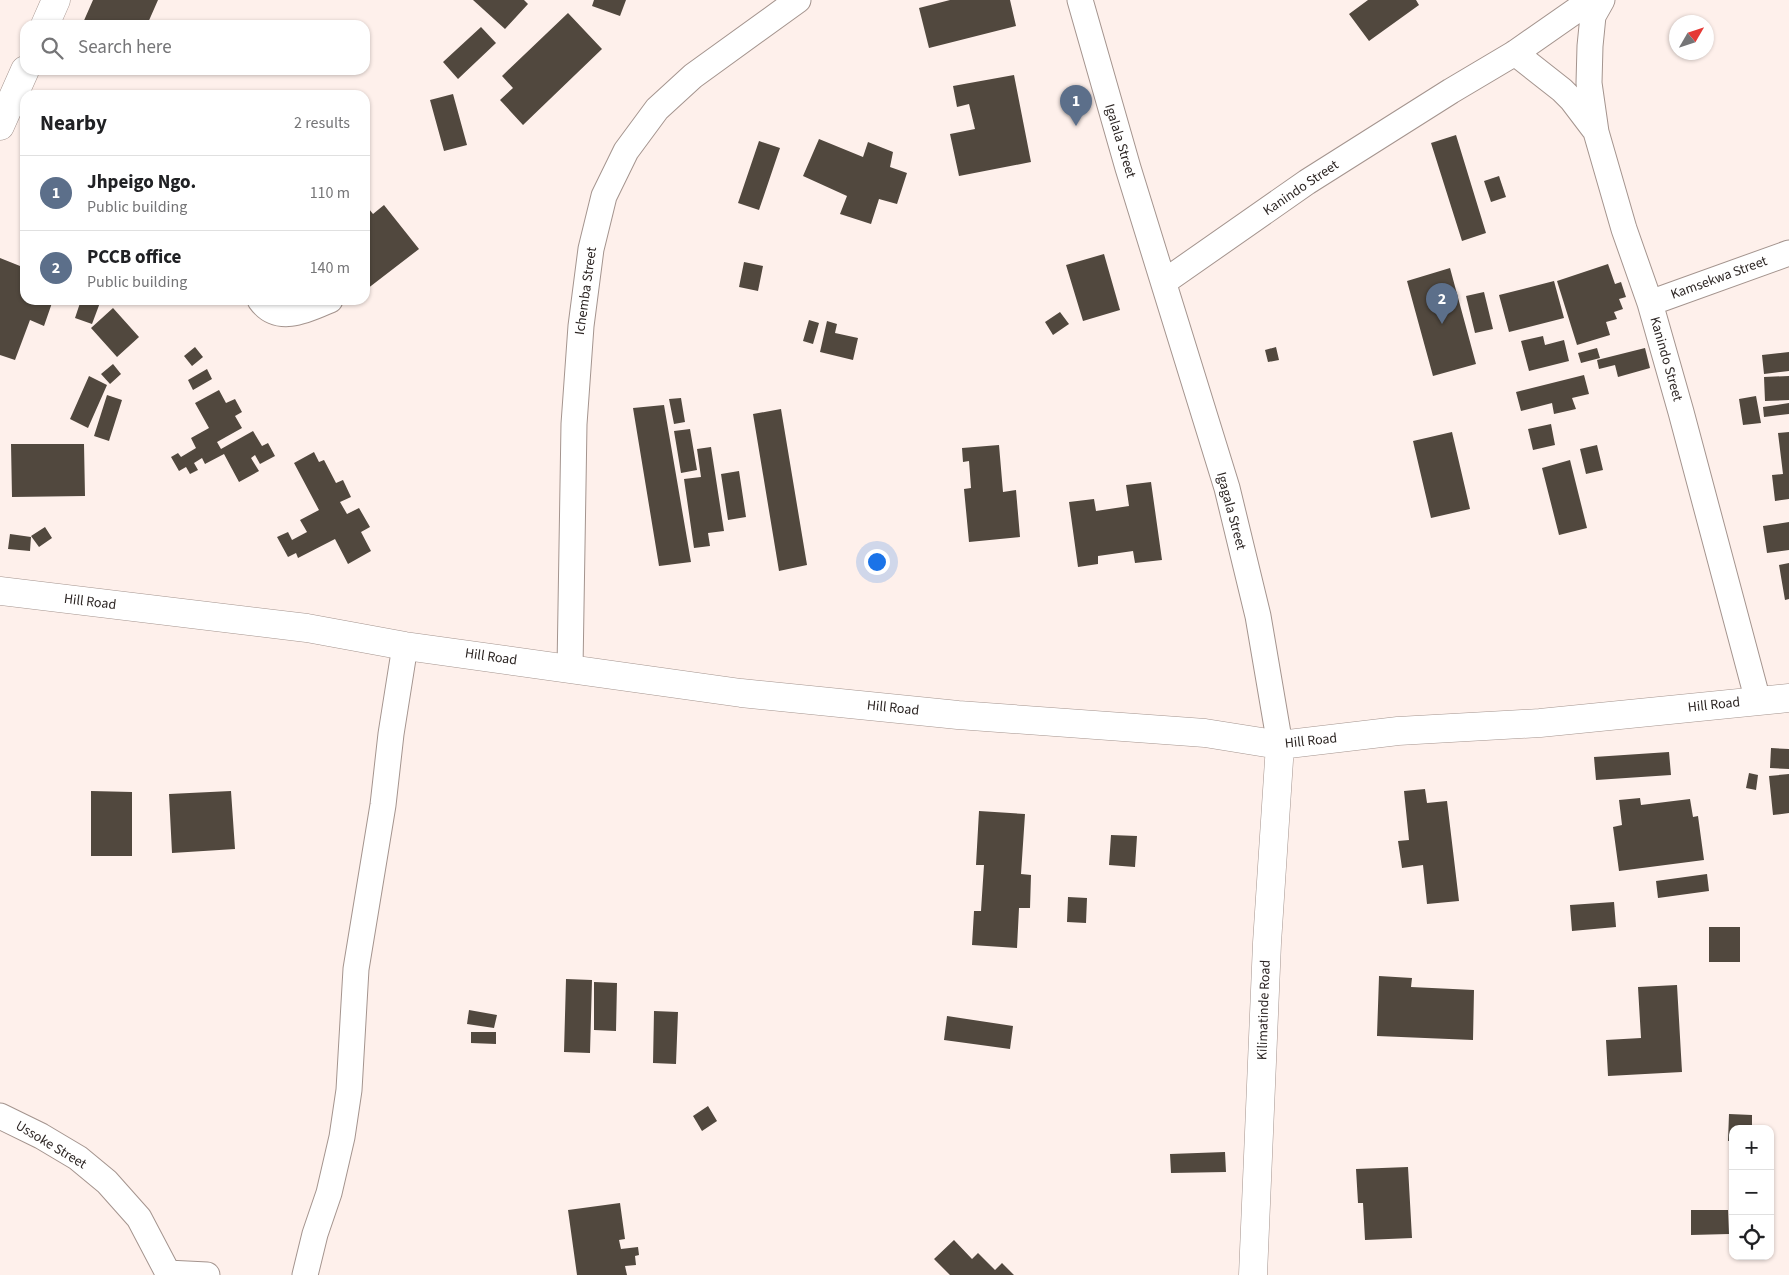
<!DOCTYPE html>
<meta charset="utf-8">
<style>
body{margin:0;font-family:"Source Sans 3",sans-serif;background:#f2f2f2;color:#202124}
.controls{position:absolute;right:15px;bottom:15px;display:grid;overflow:hidden;border-radius:10px;box-shadow:0 1px 4px #0004}
.controls button{width:45px;height:45px;display:grid;place-items:center;padding:0;border:0;border-bottom:1px solid #e0e0e0;background:#fff;color:#202124;font:25px sans-serif}
.compass{position:absolute;left:1669px;top:15px;width:45px;height:45px;border-radius:50%;background:#fff;box-shadow:0 1px 4px #0004;rotate:51deg}
.you{position:absolute;left:876px;top:561px;width:18px;height:18px;margin:-12px;border:4px solid #fff;border-radius:50%;background:#1a73e8;box-shadow:0 0 0 8px #1a73e833}
.badge{display:grid;place-items:center;width:32px;height:32px;border-radius:50%;background:#b45309;color:#fff;font-size:16px;font-weight:700}
.pin{position:absolute;translate:-50% -41px;filter:drop-shadow(0 1px 2px #0008)}
.pin::after{content:'';position:absolute;top:26px;width:18px;height:15px;background:inherit;clip-path:polygon(0 0,100% 0,50% 100%)}
.list{margin:0;padding:0;list-style:none}
h2{display:flex;justify-content:space-between;align-items:center;height:65px;margin:0;padding:0 20px;font-size:21px}
h2 small{font-size:16px;font-weight:400;color:#757577}
.list li{display:grid;grid-template-columns:32px 1fr auto;gap:15px;align-items:center;box-sizing:border-box;height:75px;padding:0 20px;border-top:1px solid #e0e0e0}
.list b{display:block;font-size:19px;white-space:nowrap}
.list p{margin:0;font-size:16px;white-space:nowrap;color:#757577}
.list em{font-size:16px;font-style:normal;color:#757577}
.icon{flex:none;width:28px;height:28px;fill:none;stroke:currentColor;stroke-width:2;stroke-linecap:round;stroke-linejoin:round}
.map{position:relative;flex:none;width:1789px;height:1275px;overflow:hidden}
.search{position:absolute;background:#fff;box-shadow:0 1px 4px #0004;left:20px;top:20px;width:350px;height:55px;display:flex;align-items:center;gap:12px;box-sizing:border-box;padding:0 18px;border-radius:15px;color:#757577;font-size:19px}
.panel{position:absolute;background:#fff;box-shadow:0 1px 4px #0004;left:20px;top:90px;width:350px;height:215px;border-radius:15px}
.map>svg:first-child{display:block}
.building{fill:#51483e}
.lines{fill:none;stroke-linecap:round;stroke-linejoin:round}
.minor-casing{stroke:#a4948e;stroke-width:27}
.secondary-casing{stroke:#a4948e;stroke-width:29}
.minor{stroke:#fff;stroke-width:25}
.secondary{stroke:#fff;stroke-width:28}
.labels{text-anchor:middle;dominant-baseline:central;stroke-width:5;stroke-linejoin:round;paint-order:stroke}
.street-label{font-size:14px;fill:#2d2624;stroke:#fff}
</style>
<div class="map">
<svg width="1789" height="1275" viewBox="0 0 1789 1275">
<rect width="100%" height="100%" fill="#fef0eb"/>
<path class="building" d="M93 0H158L147 25H82Z
M473 0H524L528 4 505 29Z
M594 0H626L620 16 592 6Z
M950 0H1010L1016 26 929 48 919 8Z
M1368 0H1416L1419 5 1369 41 1349 14Z
M568 13 602 49 523 125 500 100 513 88 502 76Z
M481 27 496 43 458 79 443 62Z
M1014 75 1031 162 959 176 950 134 975 129 969 104 957 107 953 86Z
M453 94 467 145 444 151 430 100Z
M1456 135 1486 233 1462 241 1431 143Z
M819 139 863 157 868 142 893 152 890 167 907 173 897 204 879 199 871 224 840 214 847 196 803 176Z
M759 141 780 148 759 210 738 203Z
M1499 176 1506 197 1491 202 1484 181Z
M365 204 373 214 384 205 419 249 367 289 365 286Z
M1104 254 1120 310 1083 321 1066 265Z
M0 258 25 268V300H53L44 326 30 320 15 360 0 355Z
M744 262 763 266 758 291 739 287Z
M1608 264 1615 284 1621 282 1626 297 1619 299 1623 309 1614 312 1617 319 1606 322 1610 335 1577 345 1557 281Z
M1450 268 1476 364 1433 376 1407 281Z
M1554 281 1564 318 1509 332 1499 295Z
M1484 292 1493 329 1475 333 1466 296Z
M81 300H101L92 324 75 318Z
M113 308 139 337 117 357 91 328Z
M1060 312 1069 324 1053 335 1045 322Z
M809 320 819 323 813 344 803 341Z
M827 321 837 324 835 333 858 338 853 360 820 352Z
M1543 336 1545 345 1564 340 1569 361 1529 371 1521 341Z
M195 347 203 357 192 366 184 356Z
M1276 347 1279 360 1268 362 1265 350Z
M1597 348 1600 358 1581 363 1578 353Z
M1645 348 1650 368 1618 377 1615 365 1599 369 1597 360Z
M1789 352V371L1764 374 1762 355Z
M113 364 121 374 110 384 101 374Z
M207 369 212 379 193 390 188 380Z
M1584 375 1589 394 1572 398 1576 409 1554 414 1552 403 1521 411 1516 392Z
M89 376 107 385 88 428 70 419Z
M1789 376V400L1765 401 1764 377Z
M219 390 226 403 235 399 242 412 235 416 242 428 217 442 221 449 253 431 262 446 268 443 275 456 260 464 255 455 251 458 259 471 239 482 224 454 205 464 202 458 194 463 198 470 190 474 186 467 179 471 171 457 178 453 181 457 196 448 191 438 209 428 195 403Z
M107 395 122 400 109 441 94 436Z
M1756 396 1761 423 1743 425 1739 399Z
M681 398 685 422 674 424 669 399Z
M1789 403V414L1764 417 1763 407Z
M664 405 691 562 659 566 633 408Z
M781 409 807 565 779 571 753 414Z
M1551 424 1555 445 1533 450 1528 429Z
M690 429 697 470 681 473 674 431Z
M1452 432 1470 509 1431 518 1413 441Z
M1789 432V499L1775 501 1772 475 1783 474 1778 433Z
M11 444H84L85 496 12 497Z
M999 445 1003 492 1016 490 1020 537 969 542 964 489 971 488 969 461 963 462 962 448Z
M1597 445 1603 470 1586 474 1580 449Z
M711 447 724 531 708 533 710 546 694 548 684 479 701 477 697 449Z
M314 452 319 462 324 460 336 483 343 480 351 497 340 502 347 514 359 508 370 527 361 532 371 551 348 564 335 539 298 558 296 553 288 557 277 537 288 532 292 540 307 532 300 520 319 510 294 463Z
M1570 460 1587 528 1559 535 1542 468Z
M739 471 746 517 728 520 721 474Z
M1151 482 1162 560 1135 563 1133 551 1098 556V564L1078 567 1069 502 1094 499 1096 511 1129 506 1126 485Z
M1789 522V550L1767 553 1763 526Z
M45 527 52 538 39 547 31 536Z
M10 534 31 537 30 551 8 549Z
M1789 563V599L1785 600 1779 565Z
M1771 748 1789 749V769L1770 768Z
M1669 752 1671 775 1596 780 1594 757Z
M1749 773 1758 775 1756 790 1746 788Z
M1789 774V813L1773 815 1769 776Z
M1425 789 1427 803 1447 801 1459 901 1427 904 1423 865 1402 868 1398 841 1409 840 1404 791Z
M91 791 132 792V856H91Z
M231 791 235 849 172 853 169 794Z
M1640 798 1641 805 1690 799 1693 817 1698 816 1704 860 1619 871 1613 827 1622 825 1619 800Z
M979 811 1025 814 1021 874 1031 875 1030 908H1019L1017 948 972 945 974 911H981L984 865H976Z
M1111 835 1137 836 1135 867 1109 865Z
M1707 874 1709 891 1658 898 1656 881Z
M1068 897 1087 898 1086 923 1067 922Z
M1614 902 1616 927 1572 931 1570 905Z
M1709 927H1740V962H1709Z
M1379 976 1412 978 1411 987 1474 990 1473 1040 1377 1036Z
M566 979 592 980 590 1053 564 1052Z
M594 982 617 983 616 1031 594 1030Z
M1677 985 1682 1072 1608 1076 1606 1040 1641 1038 1638 987Z
M469 1010 497 1015 494 1028 467 1024Z
M654 1011 678 1012 676 1064 653 1063Z
M947 1016 1013 1026 1010 1049 944 1040Z
M471 1032H496V1044L471 1043Z
M708 1106 717 1121 702 1131 693 1116Z
M1729 1114 1752 1115V1129H1733V1141H1728Z
M1225 1152 1226 1172 1171 1173 1170 1154Z
M1408 1167 1412 1238 1365 1240 1363 1203H1358L1356 1169Z
M620 1203 625 1239 619 1240 621 1249 638 1247 639 1255 635 1256 636 1265 625 1266 627 1275H577L568 1210Z
M1691 1210H1728L1729 1234 1691 1235Z
M954 1240 972 1259 978 1253 995 1270 1002 1263 1014 1275H950L934 1259Z"/>
<g class="lines">
<defs>
<path id="minor" d="M1080 0 1128 168 1227 488 1258 616 1280 745
M1602 0 1593 16 1590 46 1589 83 1596 132 1624 229 1650 303 1681 412 1758 701
M1515 53 1562 90 1572 100 1594 129
M1164 282 1307 182 1451 91 1515 53 1591 0
M260 300C278 325 307 310 330 300
M1650 303 1789 253
M570 668 574 424 581 326 591 249 604 196 626 151 657 109 693 76 798 0
M0 1116 41 1136 78 1158 107 1182 139 1218 169 1275
M167 1273 207 1275
M305 1275 315 1234 329 1193 342 1137 349 1090 356 969 383 805 391 734 405 646"/>
<path id="secondary" d="M45 25 56 0
M0 126 25 70
M0 591 307 628 405 646 741 693 958 715 1205 733 1280 745 1398 731 1540 723 1789 698
M1253 1275 1267 943 1280 745"/>
</defs>
<use href="#minor" class="minor-casing"/>
<use href="#secondary" class="secondary-casing"/>
<use href="#minor" class="minor"/>
<use href="#secondary" class="secondary"/>
</g>
<g class="labels">
<g class="street-label">
<text transform="translate(1120 141) rotate(73)">Igalala Street</text>
<text transform="translate(1301 188) rotate(-34)">Kanindo Street</text>
<text transform="translate(1719 278) rotate(-20)">Kamsekwa Street</text>
<text transform="translate(586 291) rotate(-82)">Ichemba Street</text>
<text transform="translate(1666 359) rotate(74)">Kanindo Street</text>
<text transform="translate(1231 511) rotate(75)">Igagala Street</text>
<text transform="translate(90 602) rotate(7)">Hill Road</text>
<text transform="translate(491 657) rotate(8)">Hill Road</text>
<text transform="translate(1714 705) rotate(-6)">Hill Road</text>
<text transform="translate(893 708) rotate(6)">Hill Road</text>
<text transform="translate(1311 741) rotate(-6)">Hill Road</text>
<text transform="translate(1264 1010) rotate(-88)">Kilimatinde Road</text>
<text transform="translate(51 1145) rotate(31)">Ussoke Street</text>
</g>
</g>
</svg>
<div class="controls">
<button>+</button>
<button>−</button>
<button><svg class="icon" aria-label="locate" viewBox="0 0 24 24"><circle cx="12" cy="12" r="6"/><path d="M12 2v4M12 18v4M2 12h4M18 12h4"/></svg></button>
</div>
<svg class="compass" viewBox="-18 -18 36 36"><path d="M0-13l5 13h-10z" fill="#e53935"/><path d="M0 13l5-13h-10z" fill="#757577"/></svg>
<div class="you"></div>
<div class="pin badge" style="left:1076px;top:126px;background:#5c6f8a">1</div>
<div class="pin badge" style="left:1442px;top:324px;background:#5c6f8a">2</div>
<div class="search"><svg class="icon" aria-label="search" viewBox="0 0 24 24"><circle cx="10" cy="10" r="6"/><path d="M15 15l6 6"/></svg>Search here</div>
<section class="panel">
<h2>Nearby<small>2 results</small></h2>
<ul class="list">
<li><span class="badge" style="background:#5c6f8a">1</span><div><b>Jhpeigo Ngo.</b><p>Public building</p></div><em>110 m</em></li>
<li><span class="badge" style="background:#5c6f8a">2</span><div><b>PCCB office</b><p>Public building</p></div><em>140 m</em></li>
</ul>
</section>
</div>
